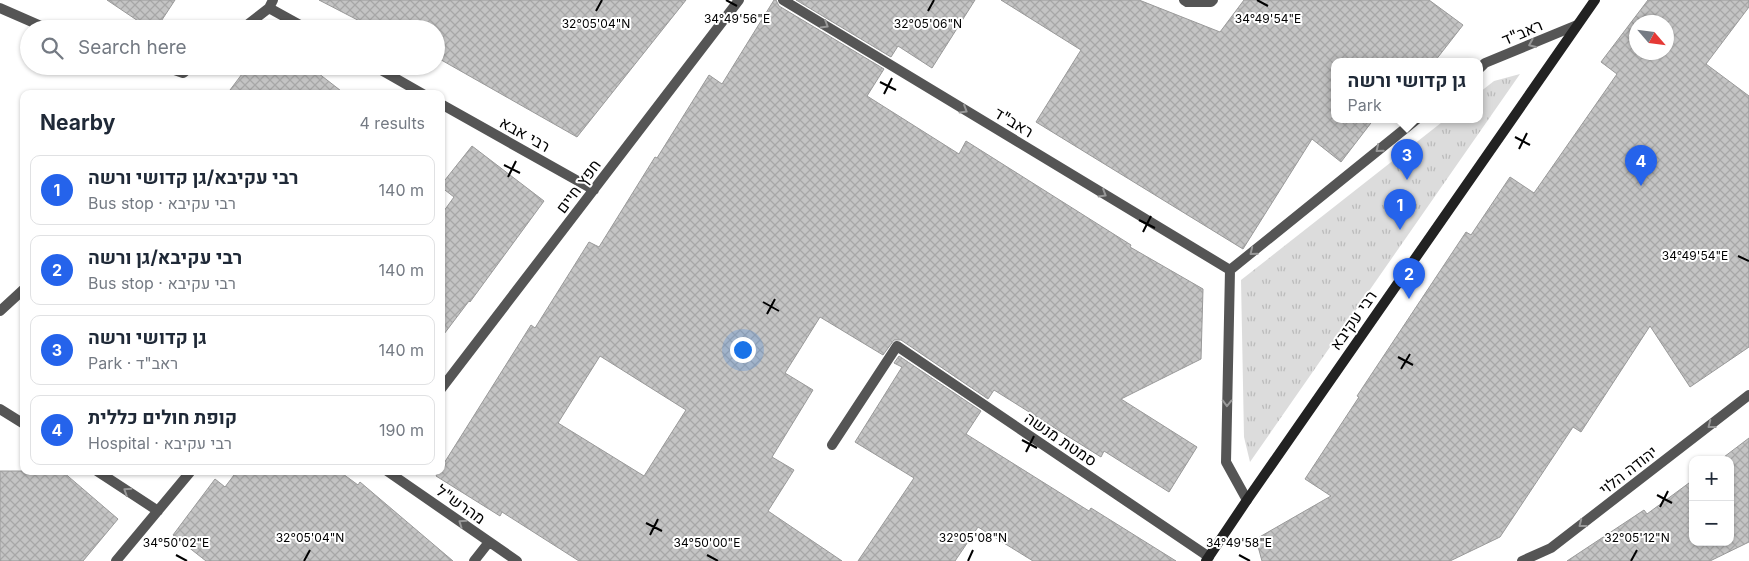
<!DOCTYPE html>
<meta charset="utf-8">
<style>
body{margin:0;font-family:Inter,Heebo,sans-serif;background:#f2f2f3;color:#1f2937}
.controls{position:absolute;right:15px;bottom:15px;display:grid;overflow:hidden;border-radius:10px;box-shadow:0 1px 4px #0004}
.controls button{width:45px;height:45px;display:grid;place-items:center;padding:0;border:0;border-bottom:1px solid #e0e1e3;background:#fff;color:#1f2937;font:25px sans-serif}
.compass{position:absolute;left:1629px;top:15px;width:45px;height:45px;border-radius:50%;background:#fff;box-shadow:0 1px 4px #0004;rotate:118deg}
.you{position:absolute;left:742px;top:349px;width:18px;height:18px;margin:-12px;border:4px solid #fff;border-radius:50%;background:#1a73e8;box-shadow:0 0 0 8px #1a73e833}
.badge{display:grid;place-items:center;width:32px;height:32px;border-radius:50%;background:#2563eb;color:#fff;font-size:16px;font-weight:700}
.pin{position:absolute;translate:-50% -41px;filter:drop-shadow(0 1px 2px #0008)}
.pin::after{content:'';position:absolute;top:26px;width:18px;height:15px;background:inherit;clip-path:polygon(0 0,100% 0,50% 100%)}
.popup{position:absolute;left:1331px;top:58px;width:152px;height:65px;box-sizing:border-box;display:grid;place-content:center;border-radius:10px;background:#fff;filter:drop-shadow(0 1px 4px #0005);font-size:16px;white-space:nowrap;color:#747a83}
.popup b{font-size:19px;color:#1f2937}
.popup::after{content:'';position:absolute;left:50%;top:100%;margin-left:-10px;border:10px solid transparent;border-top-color:#fff}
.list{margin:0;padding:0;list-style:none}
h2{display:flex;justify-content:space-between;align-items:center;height:65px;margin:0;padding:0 20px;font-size:21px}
h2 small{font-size:16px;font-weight:400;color:#747a83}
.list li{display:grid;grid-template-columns:32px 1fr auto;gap:15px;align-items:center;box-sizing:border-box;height:70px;margin:0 10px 10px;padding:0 10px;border:1px solid #e0e1e3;border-radius:10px}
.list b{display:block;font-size:19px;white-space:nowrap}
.list p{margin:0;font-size:16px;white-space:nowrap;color:#747a83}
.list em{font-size:16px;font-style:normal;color:#747a83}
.icon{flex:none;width:28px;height:28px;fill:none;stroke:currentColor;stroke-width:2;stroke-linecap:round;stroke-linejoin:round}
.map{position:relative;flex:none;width:1749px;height:561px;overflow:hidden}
.search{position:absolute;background:#fff;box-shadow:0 1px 4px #0004;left:20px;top:20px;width:425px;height:55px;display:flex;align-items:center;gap:12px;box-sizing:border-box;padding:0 18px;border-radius:28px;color:#747a83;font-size:19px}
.panel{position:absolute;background:#fff;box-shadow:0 1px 4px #0004;left:20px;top:90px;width:425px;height:385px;border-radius:10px}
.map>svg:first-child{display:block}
.grass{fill:url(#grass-tufts)}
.building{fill:url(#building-cross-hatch);stroke:#999;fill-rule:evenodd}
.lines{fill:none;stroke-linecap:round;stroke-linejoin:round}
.street{stroke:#555;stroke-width:10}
.secondary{stroke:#222;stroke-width:10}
.oneway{stroke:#999}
.ticks{fill:none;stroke:#000;stroke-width:2}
.labels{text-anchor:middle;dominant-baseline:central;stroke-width:4;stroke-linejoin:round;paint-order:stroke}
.street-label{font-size:16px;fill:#000;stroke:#fff}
.ticks-label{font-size:12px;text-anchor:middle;fill:#000;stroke:#fff;stroke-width:4;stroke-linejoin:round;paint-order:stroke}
</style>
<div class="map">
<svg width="1749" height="561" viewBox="0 0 1749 561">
<defs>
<pattern id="grass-tufts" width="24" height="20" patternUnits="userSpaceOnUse" patternTransform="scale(1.25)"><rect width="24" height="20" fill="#dcdcdc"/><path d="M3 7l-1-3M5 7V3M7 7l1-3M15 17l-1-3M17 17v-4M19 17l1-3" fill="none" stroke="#bbb"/></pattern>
<pattern id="building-cross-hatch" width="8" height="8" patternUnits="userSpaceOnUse" patternTransform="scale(1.25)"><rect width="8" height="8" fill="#c4c4c4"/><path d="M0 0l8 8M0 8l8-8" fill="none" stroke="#a7a7a7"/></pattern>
</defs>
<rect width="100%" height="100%" fill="#fff"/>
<path class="grass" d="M1520 74 1250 462 1244 437 1241 280 1446 119H1480V92L1494 81Z"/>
<path class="building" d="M107 0H175L156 29H150Z
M319 0H686L577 137 436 57V29H375Z
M774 0H776L779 6 884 69 867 96 959 154 966 141 1131 245 1130 247 1203 289 1201 359 1121 399 1197 447 1169 492 1104 451 1101 457 994 390 988 399 901 340H894L883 355 820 317 785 373 813 390 772 457 794 470 768 511 842 561H579L502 512 500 516 436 476 439 471H441V468L531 325 535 328 589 242 599 247 655 157 657 158 709 75 722 84ZM600 356 686 410 644 476 558 423Z
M796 0H975L932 68 898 46 891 57Z
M1001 0H1139L1220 32 1244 0H1429L1463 25 1435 61H1334V119H1374L1341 162 1312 139 1243 249 1036 122 1081 50Z
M1648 0H1749V7L1706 64 1749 96V347L1690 387 1650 326 1581 432 1573 427 1500 537 1450 561H1262L1256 539 1331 496 1305 479 1359 397 1357 396 1466 232 1471 235 1510 177 1534 193 1617 74 1601 62ZM1636 22H1666V52H1636Z
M248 66H309L345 94H227Z
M472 146 544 201 470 302 469 301 441 338V215L454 197 441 187V185Z
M899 356 981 411 966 434 1089 511 1091 508 1176 561H1033L978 527 955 561H858L914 478 855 442 902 367 894 363Z
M1749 438V542L1710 561H1567L1644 510 1647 514 1693 480V542H1730V460H1720Z
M0 471H62L118 519 83 561H0Z
M237 471H339L358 485 360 482 453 561H206L173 535 215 479 225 487Z"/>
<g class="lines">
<path class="street" d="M273 0 269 8 307 29
M783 0 1230 270
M1184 0 1187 2H1211L1213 0
M0 8 48 29
M242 29 269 8
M163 66 183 73 192 66
M374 66 423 94
M1480 68 1485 63 1577 25
M441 104 594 190
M0 311 24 289
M441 389 739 0
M0 409 24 424
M832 445 897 346 1209 557
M97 471 158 511
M387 471 517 561
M1247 500 1226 462 1230 270 1417 119
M116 561 191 471
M474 561 489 542
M1522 561 1551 548 1749 395"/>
<path class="secondary" d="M1206 561 1247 500 1595 0"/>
</g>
<defs><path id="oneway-chevron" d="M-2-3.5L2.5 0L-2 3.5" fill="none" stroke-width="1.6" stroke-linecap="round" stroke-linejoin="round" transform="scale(1.25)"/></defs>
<g class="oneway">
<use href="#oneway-chevron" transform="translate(825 25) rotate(31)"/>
<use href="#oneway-chevron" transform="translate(1532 44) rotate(157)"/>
<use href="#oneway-chevron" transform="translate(964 110) rotate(31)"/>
<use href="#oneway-chevron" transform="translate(1379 149) rotate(141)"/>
<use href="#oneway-chevron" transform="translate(1103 194) rotate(31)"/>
<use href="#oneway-chevron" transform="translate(1253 252) rotate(141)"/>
<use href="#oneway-chevron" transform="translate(1227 403) rotate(91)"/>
<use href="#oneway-chevron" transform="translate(1711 425) rotate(142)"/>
<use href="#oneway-chevron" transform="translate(127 491) rotate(-147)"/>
<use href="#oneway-chevron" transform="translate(462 523) rotate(-145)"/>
<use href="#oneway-chevron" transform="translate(1582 524) rotate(142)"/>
</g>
<path class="ticks" d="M726 0 737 6M1257 0 1268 6M596 11 602 0M928 11 934 0M880 82 896 90M884 94 892 78M1515 137 1530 145M1519 149 1527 133M504 165 520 173M508 177 516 161M1139 220 1155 228M1143 232 1151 216M1738 256 1749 261M763 302 779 311M767 314 775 299M1398 357 1413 365M1401 369 1410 354M1022 440 1037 448M1026 452 1034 436M1657 495 1672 503M1660 507 1668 491M646 523 662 531M650 535 658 519M176 555 187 561M707 555 718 561M1239 555 1250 561M304 561 310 550M968 561 973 550M1631 561 1637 550"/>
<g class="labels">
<g class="street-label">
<text transform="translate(1522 32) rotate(-23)">ראב"ד</text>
<text transform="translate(1014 122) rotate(31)">ראב"ד</text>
<text transform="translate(525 134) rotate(29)">רבי אבא</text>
<text transform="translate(578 186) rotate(-53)">חפץ חיים</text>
<text transform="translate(1353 320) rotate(-55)">רבי עקיבא</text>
<text transform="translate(1061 439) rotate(34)">סמטת מנשה</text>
<text transform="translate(1628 470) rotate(-38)">יהודה הלוי</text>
<text transform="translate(461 504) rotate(35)">מהרש"ל</text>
</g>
</g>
<g class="ticks-label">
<text x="737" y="23">34°49'56"E</text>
<text x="1268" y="23">34°49'54"E</text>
<text x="596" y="28">32°05'04"N</text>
<text x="928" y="28">32°05'06"N</text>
<text x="1695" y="260">34°49'54"E</text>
<text x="310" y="542">32°05'04"N</text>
<text x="973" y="542">32°05'08"N</text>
<text x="1637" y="542">32°05'12"N</text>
<text x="176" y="547">34°50'02"E</text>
<text x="707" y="547">34°50'00"E</text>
<text x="1239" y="547">34°49'58"E</text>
</g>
</svg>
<div class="controls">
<button>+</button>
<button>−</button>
</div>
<svg class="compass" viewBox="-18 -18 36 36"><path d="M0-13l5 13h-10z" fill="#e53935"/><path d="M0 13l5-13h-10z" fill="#747a83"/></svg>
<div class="you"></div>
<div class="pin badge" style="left:1400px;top:230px">1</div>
<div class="pin badge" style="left:1409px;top:299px">2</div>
<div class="pin badge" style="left:1407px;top:180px">3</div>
<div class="popup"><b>גן קדושי ורשה</b>Park</div>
<div class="pin badge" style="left:1641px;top:186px">4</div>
<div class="search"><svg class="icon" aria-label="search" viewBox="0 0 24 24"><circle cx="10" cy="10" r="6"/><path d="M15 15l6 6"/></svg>Search here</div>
<section class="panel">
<h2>Nearby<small>4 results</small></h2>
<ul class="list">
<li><span class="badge">1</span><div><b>רבי עקיבא/גן קדושי ורשה</b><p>Bus stop · רבי עקיבא</p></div><em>140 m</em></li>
<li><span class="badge">2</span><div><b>רבי עקיבא/גן ורשה</b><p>Bus stop · רבי עקיבא</p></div><em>140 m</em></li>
<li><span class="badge">3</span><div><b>גן קדושי ורשה</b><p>Park · ראב&quot;ד</p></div><em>140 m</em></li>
<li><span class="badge">4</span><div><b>קופת חולים כללית</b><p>Hospital · רבי עקיבא</p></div><em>190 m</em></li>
</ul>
</section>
</div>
